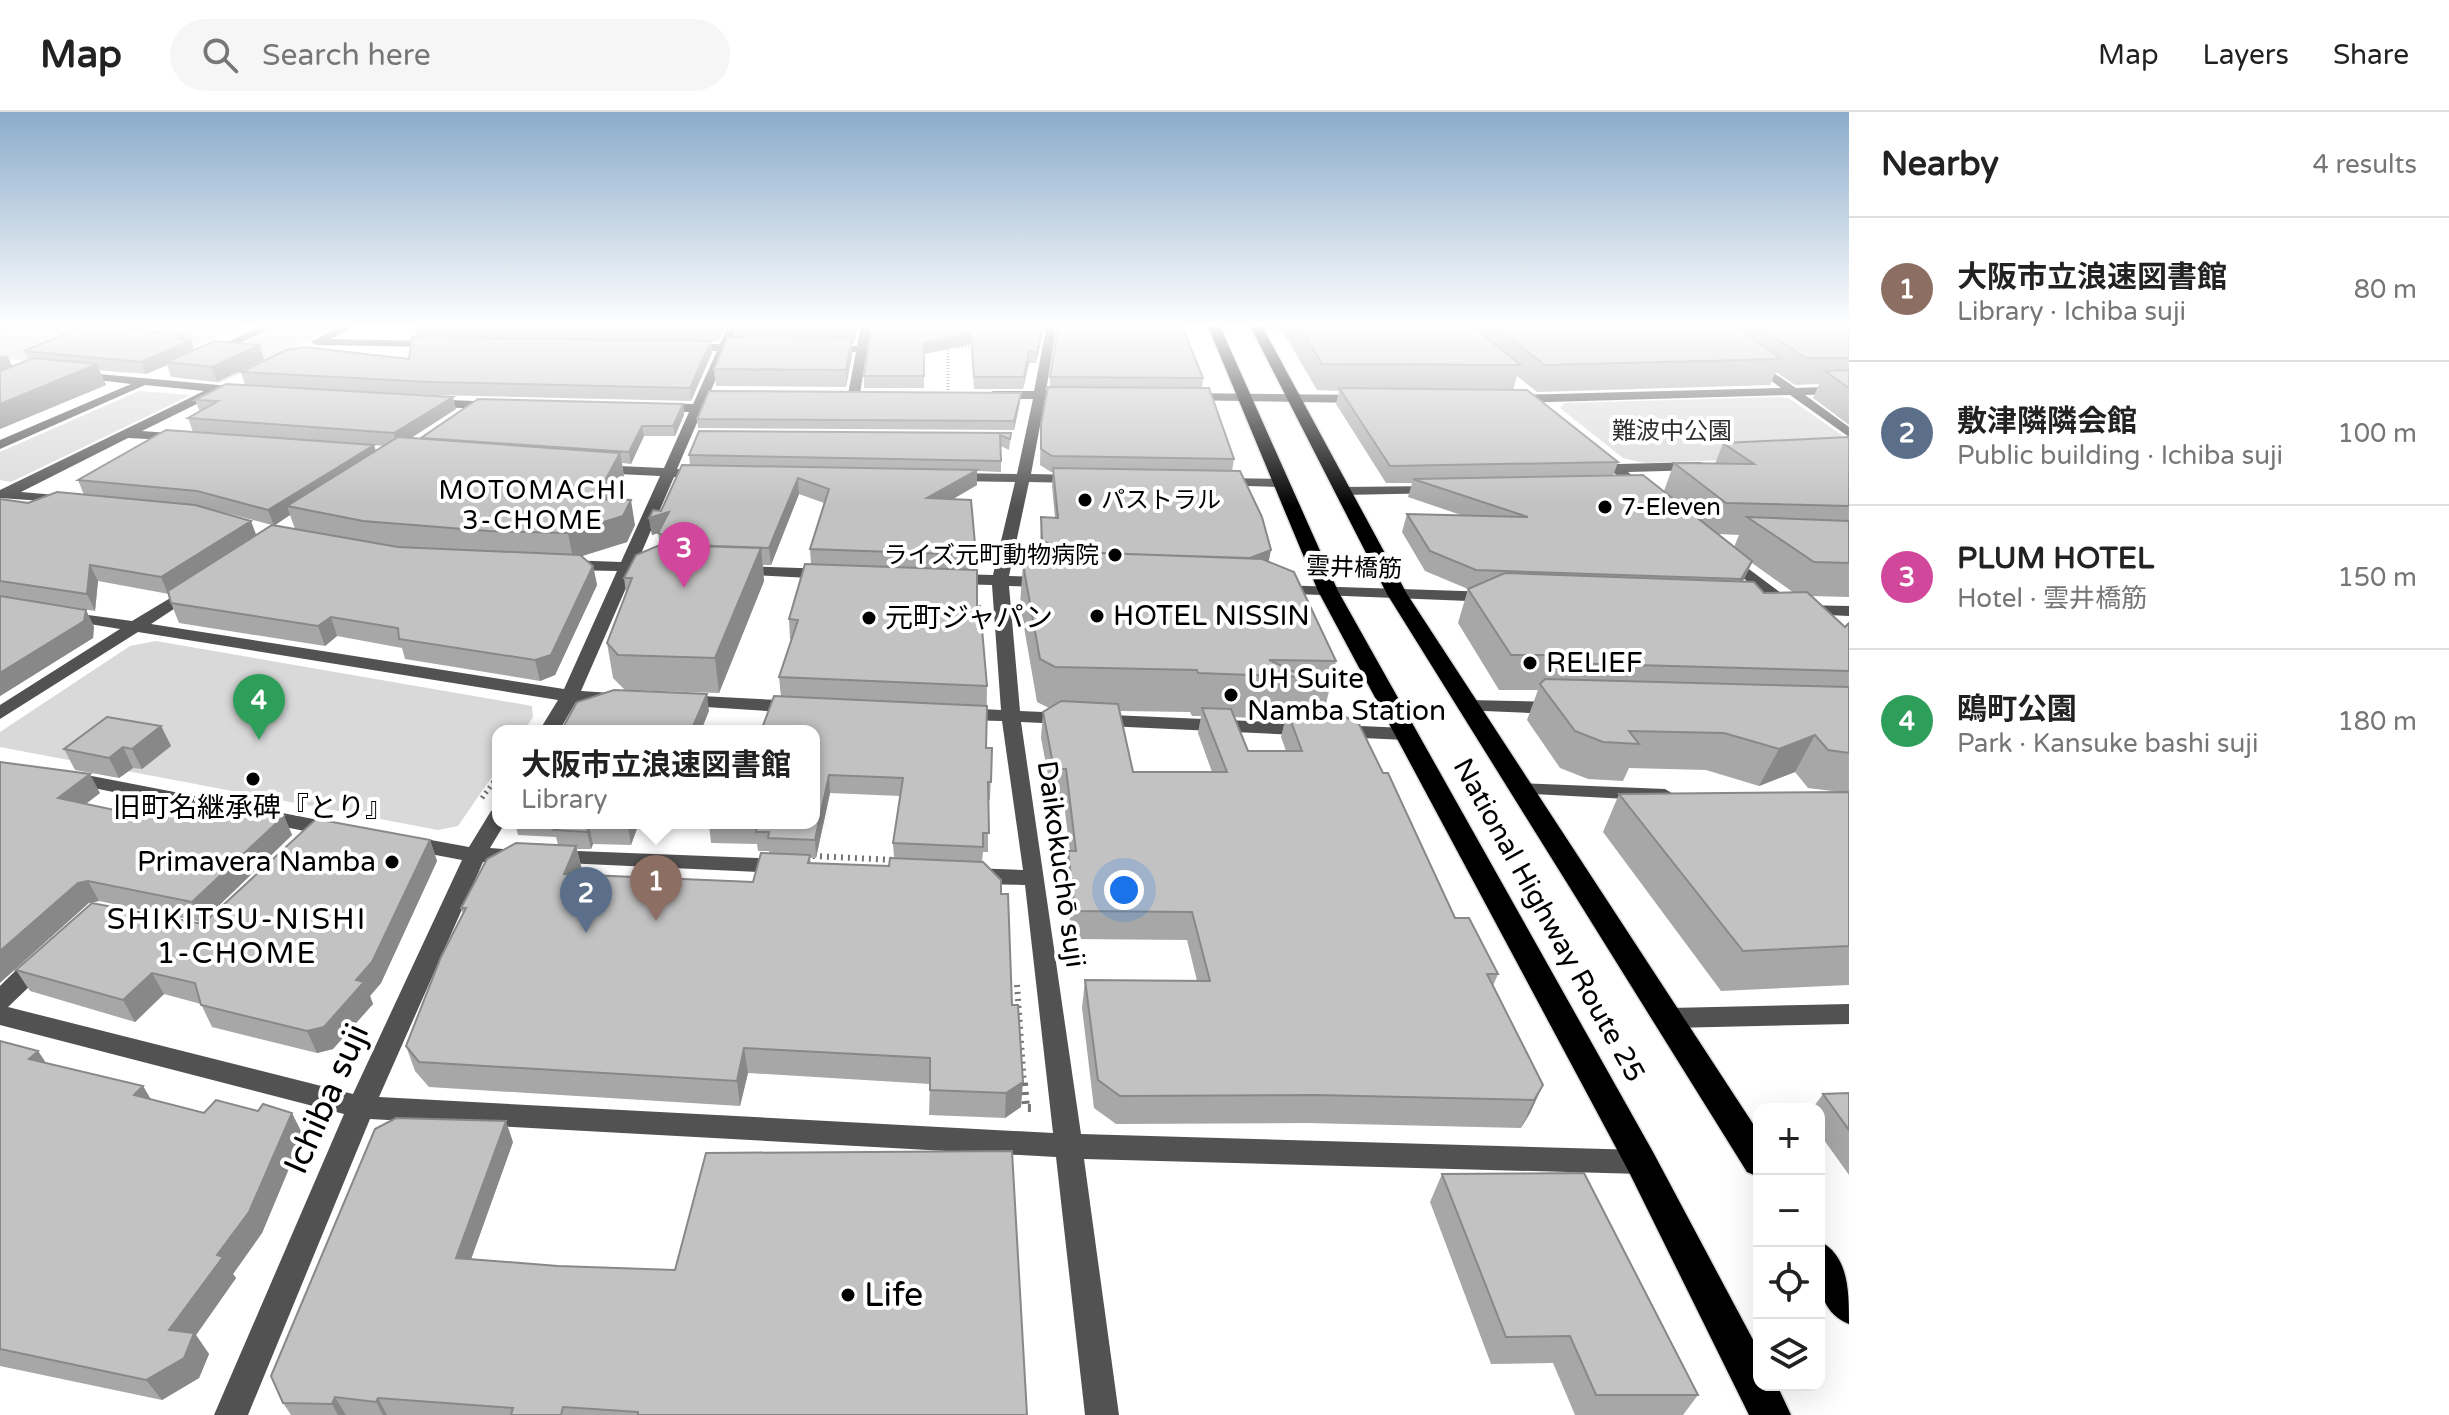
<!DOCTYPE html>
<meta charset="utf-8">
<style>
body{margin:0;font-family:"Varela Round","Noto Sans JP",sans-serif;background:#f6f6f6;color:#222}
.controls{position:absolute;right:24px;bottom:24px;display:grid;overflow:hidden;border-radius:16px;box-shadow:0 8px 32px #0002}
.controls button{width:72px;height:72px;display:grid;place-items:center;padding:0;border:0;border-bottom:2px solid #e0e0e0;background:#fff;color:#222;font:40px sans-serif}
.you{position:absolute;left:1124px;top:778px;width:28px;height:28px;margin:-20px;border:6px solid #fff;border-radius:50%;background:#1a73e8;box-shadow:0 0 0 12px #1a73e833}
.badge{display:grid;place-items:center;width:52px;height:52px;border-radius:50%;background:#000;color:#fff;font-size:26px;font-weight:700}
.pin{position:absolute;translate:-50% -66px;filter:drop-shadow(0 2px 4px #0008)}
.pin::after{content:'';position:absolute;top:42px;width:28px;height:24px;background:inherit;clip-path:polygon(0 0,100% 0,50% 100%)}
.popup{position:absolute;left:492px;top:613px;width:328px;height:104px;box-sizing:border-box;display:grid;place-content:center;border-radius:16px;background:#fff;filter:drop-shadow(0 2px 6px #0005);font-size:26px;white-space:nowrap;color:#767676}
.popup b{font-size:30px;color:#222}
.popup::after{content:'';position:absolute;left:50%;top:100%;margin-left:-16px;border:16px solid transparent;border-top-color:#fff}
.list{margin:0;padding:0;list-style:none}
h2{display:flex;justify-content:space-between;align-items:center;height:104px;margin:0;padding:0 32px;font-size:34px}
h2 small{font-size:26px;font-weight:400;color:#767676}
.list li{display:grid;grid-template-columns:52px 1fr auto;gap:24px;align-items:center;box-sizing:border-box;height:144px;padding:0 32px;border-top:2px solid #e0e0e0}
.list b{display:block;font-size:30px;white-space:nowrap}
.list p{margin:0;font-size:26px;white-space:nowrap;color:#767676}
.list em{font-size:26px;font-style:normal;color:#767676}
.icon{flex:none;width:44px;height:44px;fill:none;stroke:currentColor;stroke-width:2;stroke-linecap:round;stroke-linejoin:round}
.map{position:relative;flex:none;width:1849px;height:1303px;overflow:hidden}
header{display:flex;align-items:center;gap:48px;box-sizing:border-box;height:112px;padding:0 40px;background:#fff;border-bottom:2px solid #e0e0e0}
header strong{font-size:38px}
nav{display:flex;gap:44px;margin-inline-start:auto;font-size:28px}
.search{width:560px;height:72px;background:#f6f6f6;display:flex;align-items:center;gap:20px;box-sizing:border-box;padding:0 28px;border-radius:44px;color:#767676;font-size:30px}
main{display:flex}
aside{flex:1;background:#fff}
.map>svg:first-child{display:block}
.green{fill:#d9d9d9}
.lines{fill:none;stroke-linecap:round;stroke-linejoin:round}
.highway-casing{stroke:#dbdbdb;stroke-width:3}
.path-far3{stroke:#747474;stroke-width:3;stroke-dasharray:1 2;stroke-linecap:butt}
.path-far2{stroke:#747474;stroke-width:5;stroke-dasharray:2 4;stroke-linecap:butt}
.path-far1{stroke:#747474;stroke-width:6;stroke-dasharray:2 5;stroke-linecap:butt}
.path{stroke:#747474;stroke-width:8;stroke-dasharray:3 6;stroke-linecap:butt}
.minor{fill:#525252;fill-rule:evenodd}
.highway{fill:#000;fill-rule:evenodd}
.wall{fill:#a7a7a7;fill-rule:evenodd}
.shaded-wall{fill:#888}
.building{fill:#c2c2c2;stroke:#888;stroke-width:2}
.poi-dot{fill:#000;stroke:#fff;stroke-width:3}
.labels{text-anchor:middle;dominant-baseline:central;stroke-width:8;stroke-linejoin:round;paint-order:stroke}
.far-park-label{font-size:24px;fill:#303030;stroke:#fff}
.far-poi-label{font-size:24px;fill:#000;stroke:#fff;text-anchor:start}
.far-street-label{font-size:24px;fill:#000;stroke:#fff}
.far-neighbourhood-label{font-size:26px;letter-spacing:2px;fill:#000;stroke:#fff}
.poi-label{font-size:28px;fill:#000;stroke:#fff;text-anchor:start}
.street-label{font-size:28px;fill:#000;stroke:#fff}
.neighbourhood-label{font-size:30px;letter-spacing:2px;fill:#000;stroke:#fff}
.near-street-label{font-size:34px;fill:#000;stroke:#fff}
.near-poi-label{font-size:34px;fill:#000;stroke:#fff;text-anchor:start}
</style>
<header>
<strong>Map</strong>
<div class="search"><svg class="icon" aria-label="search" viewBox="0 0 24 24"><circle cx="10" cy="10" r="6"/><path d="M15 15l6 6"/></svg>Search here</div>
<nav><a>Map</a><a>Layers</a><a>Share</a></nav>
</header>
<main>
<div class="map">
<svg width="1849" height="1303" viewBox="0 0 1849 1303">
<rect width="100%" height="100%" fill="#fff"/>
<path class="green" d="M0 212H249L140 259 123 261 0 246Z
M285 212H341L220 271 169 264Z
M139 279 191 283 11 370 0 368V340Z
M1780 285 1790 287 1849 328V344L1645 351 1623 346 1560 296 1564 291Z
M156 529 532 594 533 605 524 619H498V656L458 714 438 718 0 635V620L130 534Z"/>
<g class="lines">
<defs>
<path id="highway" d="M1207 212H1219L1338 479 1653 1040 1759 1239V1273H1777L1791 1303H1749L1629 1060 1318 479Z
M1249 212H1261L1407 482 1759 1021V1065L1747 1060 1387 482Z
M1819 1129C1849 1143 1849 1180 1849 1212 1814 1198 1819 1161 1819 1129Z"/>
</defs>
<use href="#highway" class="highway-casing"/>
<path class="path-far3" d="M181 212 216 216
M948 232V283
M953 235H975"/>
<path class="path-far2" d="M482 686 498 664"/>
<path class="path-far1" d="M813 744 895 748
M1017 873 1024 973"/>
<path class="path" d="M1024 971 1026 996H1036"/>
<path class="minor" d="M266 212H281L214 243 204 241Z
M344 212H358L331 227 436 229 441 232 436 235 316 233 311 230Z
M729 212H739L730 232 753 236 748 239H728L677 357 705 358 712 362 705 366 674 365 637 451H657L665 456 657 461 633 460 581 579 626 582 628 586 626 590H576L559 619H539L558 588 138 520 0 607V593L120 517 59 507V499L132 509 192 473 198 475V481L151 512 564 577 617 459 565 458 557 453 565 448 621 450 660 364 597 361 590 357 597 353 664 356 689 300 656 299 650 295 656 291 693 292 717 239 684 238 679 235 684 232H720Z
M861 212H871L860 282 854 286 848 282 856 240H828L822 237 828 234H857Z
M1047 212H1057L1046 279H1073L1079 283 1073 287H1045L1031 362 1077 363 1084 367 1077 371 1029 370 1009 464 1049 465 1057 470 1049 475 1009 474 1020 599 1406 616 1416 622 1406 628 1021 610 1081 1022 1641 1038 1651 1041 1655 1050 1651 1059 1641 1062 1084 1047 1119 1303H1085L1056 1045 370 1007 248 1303H214L344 1002 0 913V874C14 861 32 838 52 844L55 850 8 895 353 982 462 748 409 738 398 731 409 724 469 735 491 699 498 697V711H505L490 736 527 739 530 744 527 749 483 750 379 985 1053 1021 1025 773 971 772 963 769 960 764 963 759 971 756 1023 758 1002 609 962 608 953 602 962 596 1001 598 992 473 953 472 945 467 953 462 993 463 1015 370 953 369 946 365 953 361 1017 362 1033 287H993L987 283 993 279H1034Z
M1251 212H1316V213L1311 216 1255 217Z
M1753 247 1796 276 1849 274V282L1805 283 1849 315V325L1790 283 1513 291 1507 287 1513 283 1781 276 1749 252 1747 250Z
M77 260 240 275 246 279 240 283 219 281 142 319 182 322 188 326 187 329 128 326 21 380 68 384 73 385V391L0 386V378L204 279 145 273 0 337V328L131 272 73 265V261Z
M1185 281 1361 283 1367 287 1361 291 1181 288 1179 285Z
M428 287 496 290 502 294 496 298 424 294V288Z
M1595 336 1618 352 1701 350 1708 354 1701 358 1628 360 1652 380 1645 384 1590 343V337Z
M1221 366 1281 367 1288 371 1281 375 1216 373 1214 370Z
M1438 374 1443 375V381L1342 383 1335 379 1342 375Z
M1726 440 1797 493 1849 494V504L1786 501 1721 448 1718 445Z
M737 454 829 457 837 462 829 467 731 462 729 459Z
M1277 473 1493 480 1501 485 1493 490 1271 481 1269 478Z
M682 583 798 589 807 595 798 601 675 593 673 589 675 585Z
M1468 588 1556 590 1565 596 1556 602 1461 598 1459 594 1461 590Z
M71 660 334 711 345 718 334 725 64 670 61 666 64 662Z
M1521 671 1665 677 1675 683 1665 689 1514 681 1511 677Z
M551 738 783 747 791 749 794 754 791 759 783 761 543 750 540 745 543 740Z
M1849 892V912L1670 916 1661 913 1657 906 1661 899 1670 896Z"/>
<use href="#highway" class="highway"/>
</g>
<path class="wall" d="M0 212H6V222L0 221Z
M726 212 718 229 417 225 414 214Z
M858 212 854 231H852V243L846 275 716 274 714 257 735 225 734 218Z
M872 212H1045L1036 251H1029L1023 277H974L971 232 924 242V276H864V264Z
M1284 212H1849V313L1813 286 1819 272 1795 273 1776 260 1770 273 1537 280 1517 264 1513 278 1618 350 1613 364 1664 379 1674 351 1715 352 1723 331 1849 325V485L1810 484 1845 515 1849 511V873L1721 879 1603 720 1619 682 1840 680 1808 676 1795 660 1759 674 1706 658 1629 656 1623 669 1588 667 1560 656 1527 608 1538 578H1499L1458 511 1468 477 1425 459 1402 420 1407 402 1461 403 1408 385 1412 371H1386L1336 292 1339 279 1317 278 1283 220ZM1718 422 1739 423 1734 435ZM1752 451 1794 481H1764L1743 469Z
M184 223 186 228H191L194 238 259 233 264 247 217 270 171 265 167 253 146 262 99 258 106 273 0 317V242L13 254 28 248 24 239Z
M711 229 712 241 691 289 434 283 245 273 241 260 409 247Z
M1050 265 1203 266 1202 276 1234 347 1232 359 1269 449 1336 549 1326 592 1300 591 1298 600 1383 661 1455 806 1498 862 1493 874 1543 973 1530 1001 1521 1016 1307 1011 1116 1012 1094 996 1082 896 1085 868 1197 869 1187 828 1072 827 1065 767 1068 739H1070L1063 684H1052L1041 626 1043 600 1049 596 1037 590 1020 492 1023 452 1040 443 1041 405H1055L1052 374 1053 360H1051L1040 353 1041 312 1050 275ZM1120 599 1190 600 1192 604H1201L1198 621 1212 660H1133ZM1234 605 1285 608 1281 625 1286 639H1248Z
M195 288 456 297 411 326 421 327V326L683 292 684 303 675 324H644L631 352 622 351 624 365 613 388 635 413 627 430 581 444 593 454 597 473 555 563 540 569 405 547 402 536 337 524 325 534 179 511 171 491 169 482 98 469 95 499 35 489 86 498 94 515 93 526 0 584V387L28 391 84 383 78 368 193 320 188 306 200 300ZM374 333 384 334 376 339ZM200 395H203L272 413 256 423ZM290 403 295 417 274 413Z
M1020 290 1014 318 698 316 697 307Z
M1011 321 1009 338 1001 334V360L977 359V373L953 387 976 443 977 495 987 574 986 636H992L990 688H988V740H983L982 750 1001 782 1021 995 1005 1006 929 1003 930 972 748 961 740 994 429 975 415 959 406 934 463 802 461 796 558 733 556 725 518 723 515 711H639L631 733 593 732 591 737H577L582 758 580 762 753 770 769 741V739H758L757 732 711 731 709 712 814 711 781 585 779 565 792 527H790L789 507 811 452 810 437 824 391 799 382 771 453H763L764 469 719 581 625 578 613 566 607 531 626 481 624 466 660 433 658 421 652 423 649 406 661 399 690 353 689 343ZM830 681 900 684 893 731 894 746 889 754 811 751 810 746H816Z
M161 614 171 634 142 657 133 656 119 666 75 658 64 637Z
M0 650 100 681 86 692 133 702 227 698 284 704 292 723 202 810 99 789 89 791Z
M430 728 437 749 381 871 370 884 373 892 333 937 317 941 212 915 201 892 164 882 135 910 30 879 16 858 206 809Z
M0 929 38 939 46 951 143 974 151 988 303 1023 262 1121 233 1162 236 1166 196 1223 209 1242 199 1266 162 1288 0 1254Z
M1849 981V1063L1819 1021V997H1812L1823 982Z
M513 1030 471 1147 1027 1303H291L283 1291Z
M1442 1062 1698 1283 1683 1303H1575L1553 1251 1491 1252 1430 1090Z"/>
<path class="shaded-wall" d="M1 212H6V222Z
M720 212H726L718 229 717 218Z
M856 212H858L854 231V220Z
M1043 212H1045L1036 251 1037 240Z
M971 221V232L924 242V231Z
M184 223 186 230 191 228 195 240 166 250 167 253 146 262 141 250 175 227Z
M852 226V243L846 275V258Z
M711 229 712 241 691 289 690 276Z
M259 233 264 247 217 270 212 255Z
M1029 239V251L1023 277 1024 265Z
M7 243 16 262 0 270V246Z
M97 252 106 273 0 317V292Z
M1021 281 1020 290 1014 318V309Z
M453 285 456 297 397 335 394 321Z
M683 292 684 303 675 324 673 314Z
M642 314 644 324 631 352 629 340Z
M374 333 378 347 287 394 290 403 274 414 268 398Z
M620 341 624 365 600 411 631 388 635 413 627 430 573 447 568 421 595 387Z
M977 358V373L927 402V386Z
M798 366 799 382 771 453 769 436Z
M669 400 671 417 652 423 649 406Z
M251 409 257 425 168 482 161 465Z
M761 436 764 469 719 581 715 546Z
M1271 438 1267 458 1241 450Z
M1752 449 1743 469 1732 487 1741 467Z
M90 453 98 469 95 499 87 482Z
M593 454 597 473 555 563 540 569 535 548Z
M86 498 94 515 93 526 0 584V561Z
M331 505 337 524 325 534 318 514Z
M707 582 709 599 701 619H691Z
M161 614 171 634 142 657 132 637Z
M1815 623 1795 660 1759 674 1779 637Z
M123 635 133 656 119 666 109 646Z
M90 662 100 681 68 705 58 686Z
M829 663 830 681 816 746 815 728Z
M284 704 292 723 202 810 192 790Z
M629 711H639L631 733 628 715Z
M589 714 593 732 591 737 587 720Z
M430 728 437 749 381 871 370 884 373 892 333 937 317 941 307 919 356 868Z
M576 734 582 758 570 786 564 762Z
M88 769 99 789 89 791 0 871V839L78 771Z
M152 861 164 882 135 910 123 888Z
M744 936 748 961 740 994 737 969Z
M38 939 52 960 29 947Z
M1023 970 1021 995 1005 1006 1006 981Z
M1543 973 1530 1001 1521 1016 1534 988Z
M143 974 156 996 134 983Z
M292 1001 303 1023 262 1121 233 1162 236 1166 196 1223 209 1242 199 1266 162 1288 146 1268 169 1218 217 1143Z
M506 1009 513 1030 464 1167 456 1146Z
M335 1285 346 1303H338L332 1292Z
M378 1286 387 1303H383L376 1290Z"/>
<path class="building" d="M90 212 184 223 175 227 191 228 141 250 24 239Z
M414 212H720L717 218 414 214Z
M737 212H856L854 220 734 218Z
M872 212H1043L1037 240 1029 239 1024 265H974L971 221 924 231V264H864Z
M1059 212H1181L1203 266 1050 265Z
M1298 212H1469L1521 253 1322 252Z
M1491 212H1732L1781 247 1545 253Z
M1755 212H1849V246H1806Z
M412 225 711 229 690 276 431 270 241 260 286 238 304 235 409 247Z
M728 225 852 226 846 258 714 257Z
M215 229 259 233 212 255 166 250Z
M34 246 97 252 0 292V259Z
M1849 258V276L1825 259Z
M226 272 453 285 394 321 188 306 218 289 195 288Z
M1048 275 1209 276 1234 347 1052 344 1041 337V312Z
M1339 276 1527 278 1618 350 1390 354Z
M709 279 1021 281 1014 309 697 307Z
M478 287 683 292 673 314H642L629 340 421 326Z
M166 318 374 333 268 398 197 379 78 368Z
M699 319 1011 321 1010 327 1000 323 1001 349 689 343Z
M398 325 620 341 595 387 631 388 623 404 568 421 489 419 363 409 287 394Z
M1849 325V394L1726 391 1674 351 1754 352 1723 331Z
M682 353 977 358 927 386 971 388 976 443 810 437 829 377 798 366 769 436 686 433 658 421 669 400 649 406 653 398 661 399Z
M1053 356 1240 359 1262 405 1271 438 1250 446 1063 440 1042 428 1041 405 1058 406Z
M1643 363 1752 449 1741 467 1476 458 1430 439 1407 402 1528 405 1413 367Z
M57 380 195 393 251 409 161 465 90 453 87 482 0 469V387L28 391Z
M1747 405 1849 409V451L1814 450Z
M272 413 398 435 580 443 593 454 551 543 535 548 399 527 398 516 331 505 318 514 171 491 168 479Z
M660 433 761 436 715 546 618 543 607 531 632 466H624L636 443Z
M1049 439 1262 447 1294 460 1336 549 1269 548 1305 565 1198 561 1197 558 1055 555 1040 547 1023 452Z
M805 452 977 458V495L980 494 987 574 779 565 798 508 789 507Z
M1505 461 1754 470 1764 481 1807 480 1845 515 1849 511V559L1563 551 1572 543H1511L1468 477Z
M0 484 86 498 84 509 0 561Z
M1545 567 1849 575V641L1828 638 1815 623 1779 637 1724 621 1629 619 1639 632 1603 630 1575 619 1540 572Z
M614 578 707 582 691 619H561L577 590Z
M774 584 987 594 986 636H992L991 670H988L989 721H983V735L893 731 903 666 829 663 815 728 768 726 769 720H756L757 714 709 712V711H814V619H761Z
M1061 589 1118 592 1133 660H1227L1202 596 1231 597 1248 639H1302L1287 599 1340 602 1359 612 1383 661H1388L1455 806H1469L1498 862H1487L1543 973 1534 988 1316 983 1120 984 1098 968 1085 868 1210 869 1192 800 1075 799 1068 739H1076L1066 657H1054L1043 600Z
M107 605 161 614 132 637 123 635 109 646 64 637Z
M0 650 90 662 58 686 133 702 157 683 227 698 232 693 284 704 192 790 88 769 78 771 0 839Z
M1849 680V834L1743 839 1619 682Z
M316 707 430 728 372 850 356 868 364 870 324 915 307 919 201 893 195 871 152 861 123 888 16 858 92 791 197 811 206 809Z
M567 711H629L628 715 589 714 587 720 554 718Z
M516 731 576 734 564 762 753 770 761 741 810 743 808 751 889 754 890 746 983 750 1001 768V782H1008L1012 893H1018L1023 970 1006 981 930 978V946L744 936 737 969 419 950 406 934 441 845 466 796H461L487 747Z
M0 929 38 939 29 947 143 974 134 983 204 1001 216 988 258 999 263 992 292 1001 249 1100 217 1143 223 1145 169 1218 194 1221 184 1246 146 1268 0 1237Z
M1849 981V1018L1823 982Z
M396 1006 506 1009 456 1146 558 1154 675 1158 706 1041 1012 1039 1027 1303H638V1300L563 1295 561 1303H511L513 1296 378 1286 376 1290 335 1285 332 1292 283 1291 271 1264 375 1017Z
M1584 1061 1698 1283H1596L1570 1224 1506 1225 1442 1062Z"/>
<linearGradient id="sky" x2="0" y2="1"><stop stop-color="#8baccb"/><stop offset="0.54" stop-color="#fff"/><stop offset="1" stop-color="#fff" stop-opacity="0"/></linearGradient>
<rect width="1849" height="395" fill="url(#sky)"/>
<g class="poi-dot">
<circle cx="1085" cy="388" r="8"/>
<circle cx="1605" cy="395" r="8"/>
<circle cx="1115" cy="443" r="8"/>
<circle cx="1097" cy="504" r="8"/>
<circle cx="869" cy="506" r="8"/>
<circle cx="1530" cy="551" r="8"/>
<circle cx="1231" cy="583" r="8"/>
<circle cx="253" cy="667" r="8"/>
<circle cx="392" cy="750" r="8"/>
<circle cx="848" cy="1183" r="8"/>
</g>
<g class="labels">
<g class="far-park-label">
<text x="1672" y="319">難波中公園</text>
</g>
<g class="far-poi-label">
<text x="1101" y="388">パストラル</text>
<text x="1621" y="395">7-Eleven</text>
<text x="1099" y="443" text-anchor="end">ライズ元町動物病院</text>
</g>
<g class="far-street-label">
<text transform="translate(1354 456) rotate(2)">雲井橋筋</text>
</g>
<g class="far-neighbourhood-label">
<text x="533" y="378">MOTOMACHI<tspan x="533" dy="30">3-CHOME</tspan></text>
</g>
<g class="poi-label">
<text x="1113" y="504">HOTEL NISSIN</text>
<text x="885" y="506">元町ジャパン</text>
<text x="1546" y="551">RELIEF</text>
<text x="1247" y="567">UH Suite<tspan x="1247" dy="32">Namba Station</tspan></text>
<text x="253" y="696" text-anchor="middle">旧町名継承碑『とり』</text>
<text x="376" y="750" text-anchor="end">Primavera Namba</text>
</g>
<g class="street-label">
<text transform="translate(1061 752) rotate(82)">Daikokuchō suji</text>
<text transform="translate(1549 808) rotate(61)">National Highway Route 25</text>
</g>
<g class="neighbourhood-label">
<text x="237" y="807">SHIKITSU-NISHI<tspan x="237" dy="34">1-CHOME</tspan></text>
</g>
<g class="near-street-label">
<text transform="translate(327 987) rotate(-66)">Ichiba suji</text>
</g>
<g class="near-poi-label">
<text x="864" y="1183">Life</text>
</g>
</g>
</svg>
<div class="controls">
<button>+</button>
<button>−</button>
<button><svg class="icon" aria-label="locate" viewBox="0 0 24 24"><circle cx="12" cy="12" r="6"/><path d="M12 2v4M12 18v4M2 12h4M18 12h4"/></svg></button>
<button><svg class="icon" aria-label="layers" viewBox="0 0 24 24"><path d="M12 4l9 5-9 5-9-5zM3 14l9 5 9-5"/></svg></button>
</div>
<div class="you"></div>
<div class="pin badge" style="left:656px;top:809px;background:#8d6e63">1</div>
<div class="popup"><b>大阪市立浪速図書館</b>Library</div>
<div class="pin badge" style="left:586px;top:821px;background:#5c6f8a">2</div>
<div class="pin badge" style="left:684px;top:476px;background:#d1479c">3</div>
<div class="pin badge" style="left:259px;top:628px;background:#2e9e5b">4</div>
</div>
<aside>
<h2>Nearby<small>4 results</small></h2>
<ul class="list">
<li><span class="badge" style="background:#8d6e63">1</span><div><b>大阪市立浪速図書館</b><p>Library · Ichiba suji</p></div><em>80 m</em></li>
<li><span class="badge" style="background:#5c6f8a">2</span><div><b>敷津隣隣会館</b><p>Public building · Ichiba suji</p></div><em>100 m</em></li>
<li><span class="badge" style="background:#d1479c">3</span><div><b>PLUM HOTEL</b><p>Hotel · 雲井橋筋</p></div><em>150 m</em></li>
<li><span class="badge" style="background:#2e9e5b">4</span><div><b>鴎町公園</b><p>Park · Kansuke bashi suji</p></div><em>180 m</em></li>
</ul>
</aside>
</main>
